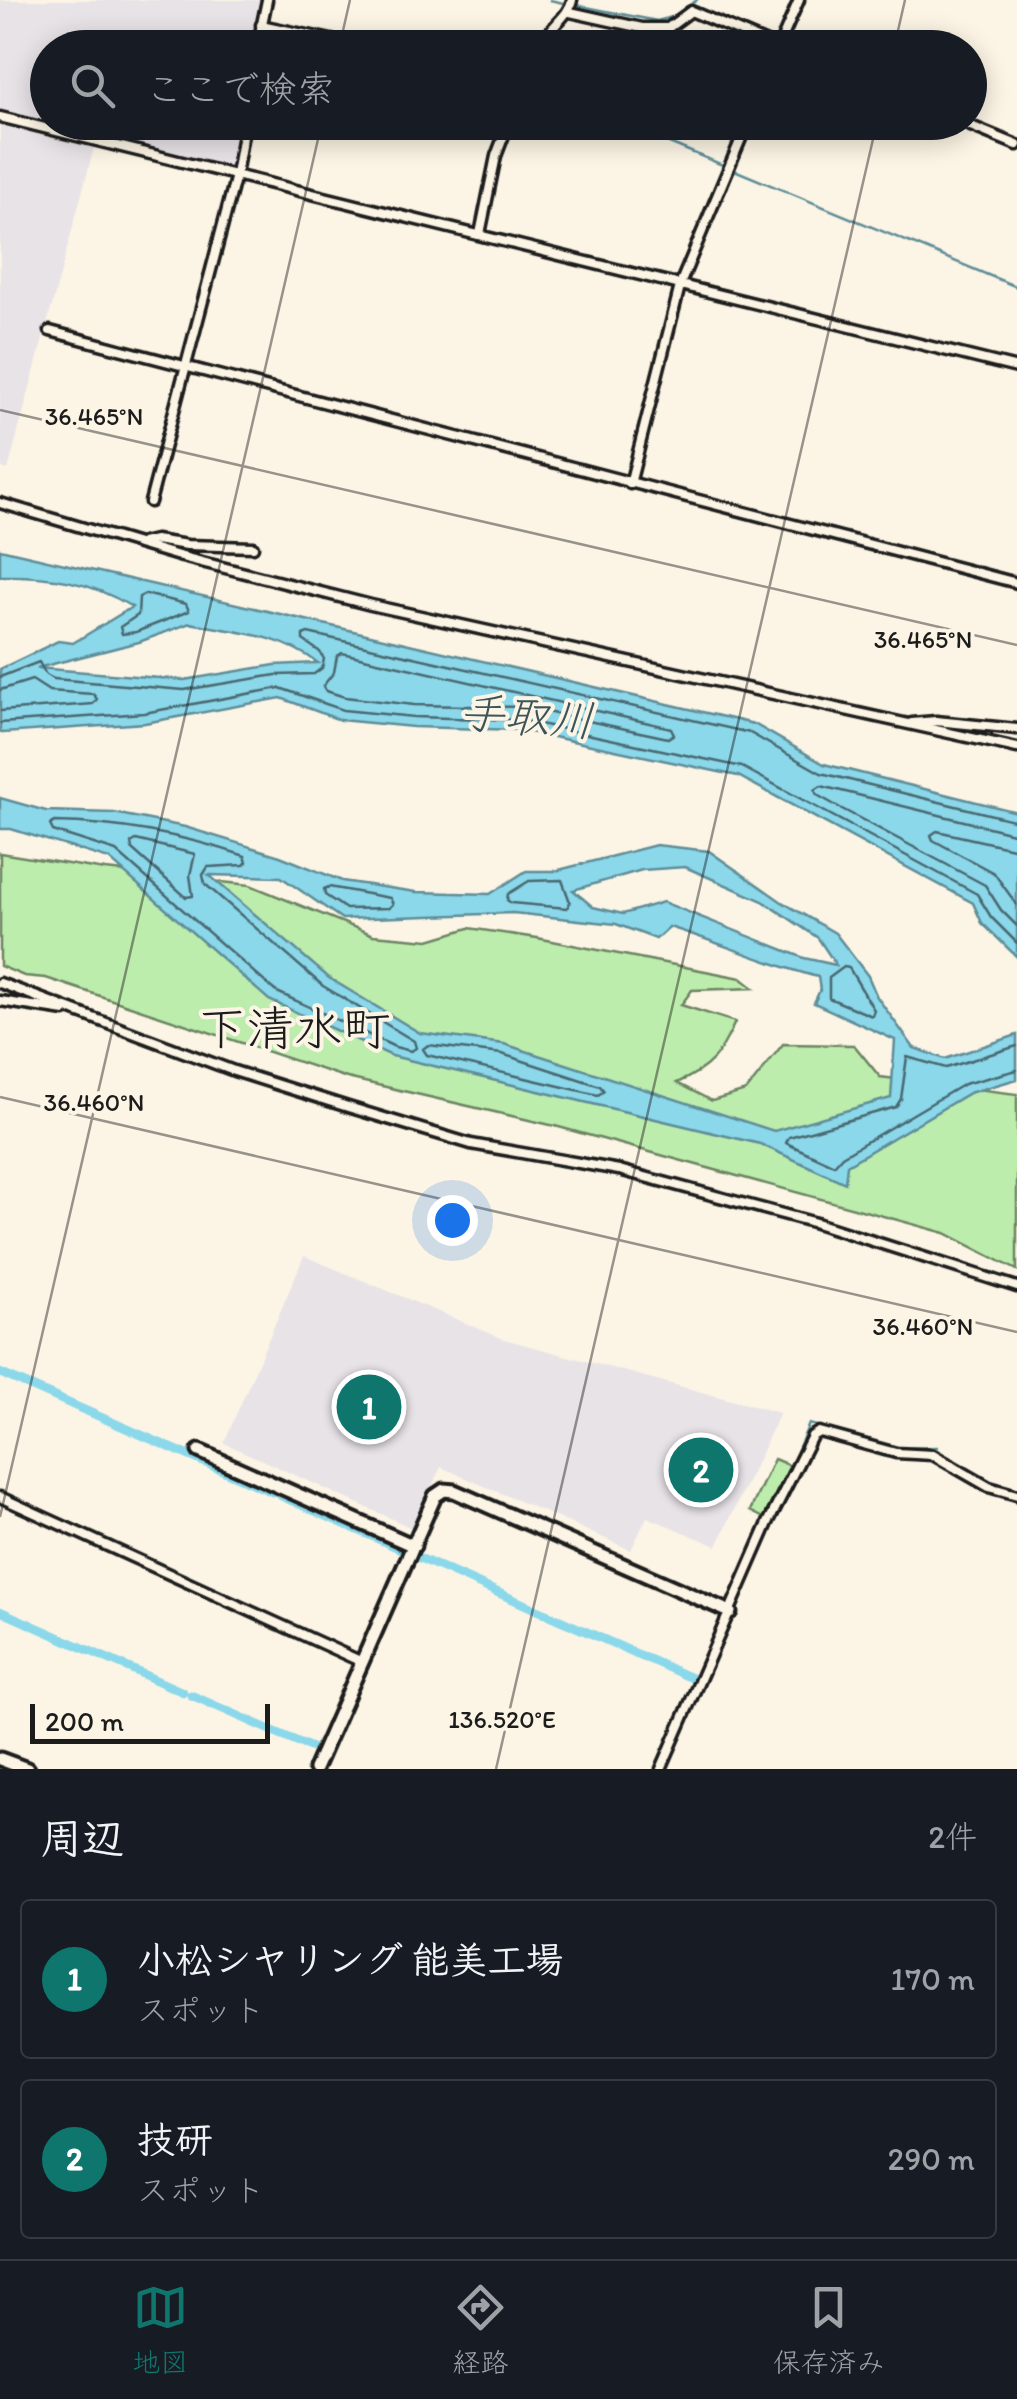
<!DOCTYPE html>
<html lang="ja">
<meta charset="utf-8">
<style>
body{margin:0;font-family:Itim,"Klee One",sans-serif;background:#20242c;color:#f1f3f6}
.scale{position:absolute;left:30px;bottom:25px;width:240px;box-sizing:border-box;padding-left:10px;border:5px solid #1c1c1c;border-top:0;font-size:28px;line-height:35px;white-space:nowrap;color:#1c1c1c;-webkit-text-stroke:8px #fcf5e5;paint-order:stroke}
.you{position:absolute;left:452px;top:1220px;width:35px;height:35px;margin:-25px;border:8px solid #fff;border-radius:50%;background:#1a73e8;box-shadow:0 0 0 15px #1a73e833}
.badge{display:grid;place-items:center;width:65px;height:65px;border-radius:50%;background:#0f766e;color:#fff;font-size:32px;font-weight:700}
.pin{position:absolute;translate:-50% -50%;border:5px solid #fff;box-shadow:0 2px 10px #0006}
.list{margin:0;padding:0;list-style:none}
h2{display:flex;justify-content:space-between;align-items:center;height:130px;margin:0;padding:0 40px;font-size:42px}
h2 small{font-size:32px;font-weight:400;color:#9ea1a6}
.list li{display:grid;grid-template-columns:65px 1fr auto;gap:30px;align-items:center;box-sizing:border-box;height:160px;margin:0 20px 20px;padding:0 20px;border:2px solid #363941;border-radius:10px}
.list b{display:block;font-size:38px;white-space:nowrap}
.list p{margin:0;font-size:32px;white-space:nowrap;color:#9ea1a6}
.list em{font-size:32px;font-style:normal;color:#9ea1a6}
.icon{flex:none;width:55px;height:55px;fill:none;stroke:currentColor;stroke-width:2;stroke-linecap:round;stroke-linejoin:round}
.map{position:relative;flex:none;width:1017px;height:1769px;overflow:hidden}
.search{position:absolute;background:#171b24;box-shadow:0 5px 25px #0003;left:30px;right:30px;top:30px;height:110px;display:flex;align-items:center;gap:25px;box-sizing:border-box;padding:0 35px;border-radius:55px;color:#9ea1a6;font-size:38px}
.sheet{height:490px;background:#171b24}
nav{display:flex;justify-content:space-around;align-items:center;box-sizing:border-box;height:140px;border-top:2px solid #363941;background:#171b24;font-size:28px;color:#9ea1a6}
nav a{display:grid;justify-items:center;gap:5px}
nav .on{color:#0f766e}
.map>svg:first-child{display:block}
.built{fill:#e8e3e7}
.green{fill:#bdedac;stroke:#6c8464;stroke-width:2.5}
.water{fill:#8bd8eb;stroke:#5f8d98;stroke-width:2.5;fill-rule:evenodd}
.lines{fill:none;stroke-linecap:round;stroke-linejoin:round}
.shore{stroke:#48676f;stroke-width:2.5}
.stream{stroke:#5f8d98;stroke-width:2.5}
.canal{stroke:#8bd8eb;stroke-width:9}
.street-casing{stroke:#1c1c1c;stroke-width:15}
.secondary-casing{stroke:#1c1c1c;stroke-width:19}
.street{stroke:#fcf5e5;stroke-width:8}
.secondary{stroke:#fcf5e5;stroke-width:11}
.ticks{fill:none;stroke:#1c1c1c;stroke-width:2.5;stroke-opacity:0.45}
.labels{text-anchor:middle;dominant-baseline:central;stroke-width:8;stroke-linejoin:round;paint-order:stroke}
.water-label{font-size:45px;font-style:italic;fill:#3d545a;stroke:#fcf5e5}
.quarter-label{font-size:48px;fill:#1c1c1c;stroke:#fcf5e5}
.ticks-label{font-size:25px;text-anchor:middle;fill:#1c1c1c;stroke:#fcf5e5;stroke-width:8;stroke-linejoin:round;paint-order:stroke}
</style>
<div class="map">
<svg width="1017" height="1769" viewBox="0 0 1017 1769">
<rect width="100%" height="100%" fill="#fcf5e5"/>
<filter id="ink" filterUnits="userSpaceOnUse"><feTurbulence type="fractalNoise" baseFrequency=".01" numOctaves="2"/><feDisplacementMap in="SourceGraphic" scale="20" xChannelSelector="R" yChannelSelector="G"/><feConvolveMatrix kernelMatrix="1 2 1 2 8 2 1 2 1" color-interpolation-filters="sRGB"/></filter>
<g filter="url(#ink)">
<path class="built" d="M0 0H262L253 47 48 48 47 122 0 110Z
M49 123H238L230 167Z
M0 124 94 148 8 470 0 467Z
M304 1256 504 1339 780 1413 717 1546 647 1517 631 1550 441 1467 412 1528 224 1443Z"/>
<path class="green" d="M0 853 105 870 250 885 373 935 429 940 469 928 537 938 741 978 754 988 692 990 681 1005 735 1022C720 1056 710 1068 677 1083L712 1101 746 1091 783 1044 854 1045 880 1077 1017 1094V1270L945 1233 555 1126 347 1078 46 978 24 976 0 966Z
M774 1459 791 1466 766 1519 750 1511Z"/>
<path class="water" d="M0 549 754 724 824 764 1017 812V957L982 923 973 903 738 776 520 730 413 727 340 720 281 698 145 723 3 733 0 731V669L58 641 73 643 132 607C90 581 49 575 0 576ZM190 623C236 632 280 634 318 663L275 665 184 680 37 668 139 642Z
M0 798 46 811 114 813 185 827 280 856 342 881 416 892 490 894 526 871H555L656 845 709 851 782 902 835 933 868 976 877 997 914 1048 945 1059 1017 1035V1079L969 1093 847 1165 845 1183 760 1144 392 1056 269 1000 109 859 11 829H0ZM685 867 763 901 818 938 836 965 804 958 663 902 623 914 593 907 573 890 642 870ZM209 875 281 877 342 919 513 913 616 924 656 939 669 927C719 942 767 964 818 977L820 990 814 1003 895 1040 891 1098 774 1131 504 1044 420 1033 329 978Z"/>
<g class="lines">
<path class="shore" d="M145 594 186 604 189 611 136 632 122 634 120 627 138 615 139 597Z
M342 653 671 728 674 734 668 738 523 707 414 705 345 697 326 691 323 686 334 672 337 656Z
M0 677 39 662 46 675 54 679 184 690 276 675 314 674 322 668 324 659 320 652 303 640V635L308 633 750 733 821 773 1017 821
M0 690 32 680 49 691 93 694 97 699 93 704 0 711
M0 723 144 713 280 688 343 710 414 717 521 720 742 767 977 894 991 917 1017 943
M55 822C121 823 182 835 245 856L247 862 244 865 208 867 203 875 205 884 323 986 414 1041 416 1048 411 1051 395 1047 275 991 116 851 53 831 50 825Z
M1017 834 821 786 815 790 817 795 842 809 985 885 1001 910 1017 926
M136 840 195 854 190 875 193 896 186 897 132 849 131 843Z
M1017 849 937 831 931 835 933 840 994 873 1017 905
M562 880 570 902 567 908 511 903 507 900 508 894 529 881Z
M329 887 390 898 393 904 389 908 346 909 325 895 324 889Z
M844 967 849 968 874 1010 872 1016 829 998V978Z
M428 1045 502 1054 600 1086 604 1091 598 1095 427 1055 423 1049Z
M1017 1046 946 1068 907 1057 901 1099 896 1107 789 1137 786 1143 834 1165 842 1156 964 1084 1017 1070"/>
<path class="stream" d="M550 0 568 4
M576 5 657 21 672 17 697 0
M652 33 658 48
M644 122 662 140 725 166
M732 169 1017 287
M776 1500 809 1424 895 1448 937 1447
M667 1744 676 1724
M657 1769 661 1760"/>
<path class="canal" d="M0 1373 272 1492
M281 1496 403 1550
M415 1556 696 1680
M0 1611 183 1692
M191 1695 312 1748"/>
<defs>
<path id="street" d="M570 12 642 28H668L691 11 778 48
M261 25 369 48
M257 48 267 0
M539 48C547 28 569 17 572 0
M778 48 799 0
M0 117 1017 368
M961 122 1017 145
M480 234 496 156 509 122
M50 331 1017 583
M630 484 681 282 748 122
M150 502 236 175 245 122
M0 503 182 557 371 605 1017 748
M142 543 155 540 187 545 253 547
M912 723 936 721 1017 729
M0 983 234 1071 348 1107 471 1144 619 1170 816 1223 1017 1287
M0 1001 65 1011
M0 1497 362 1662
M661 1769 768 1523 812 1436 819 1432 896 1453 933 1455 989 1487 1017 1495"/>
<path id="secondary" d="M199 1451 414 1546
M0 1759 27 1769
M315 1769 435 1496 444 1490 454 1491 730 1612"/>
</defs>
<use href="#street" class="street-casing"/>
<use href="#secondary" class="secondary-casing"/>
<use href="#street" class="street"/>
<use href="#secondary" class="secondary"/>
</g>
</g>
<path class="ticks" d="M339 48 350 0M894 48 905 0M0 410 1017 645M0 1097 1017 1332M0 1517 322 122M496 1769 877 122"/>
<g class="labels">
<g class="water-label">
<text transform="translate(527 716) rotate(4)">手取川</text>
</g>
<g class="quarter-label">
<text x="294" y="1028">下清水町</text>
</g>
</g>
<g class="ticks-label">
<text x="94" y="425">36.465°N</text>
<text x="923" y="648">36.465°N</text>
<text x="94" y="1111">36.460°N</text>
<text x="923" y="1335">36.460°N</text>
<text x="502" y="1728">136.520°E</text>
</g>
</svg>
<div class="scale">200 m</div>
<div class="you"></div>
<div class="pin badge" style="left:369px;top:1407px">1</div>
<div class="pin badge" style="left:701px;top:1470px">2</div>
<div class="search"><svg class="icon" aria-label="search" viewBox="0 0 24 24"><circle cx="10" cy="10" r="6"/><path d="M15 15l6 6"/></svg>ここで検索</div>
</div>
<section class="sheet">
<h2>周辺<small>2件</small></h2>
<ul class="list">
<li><span class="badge">1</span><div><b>小松シヤリング 能美工場</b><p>スポット</p></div><em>170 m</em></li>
<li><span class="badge">2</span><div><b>技研</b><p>スポット</p></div><em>290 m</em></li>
</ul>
</section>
<nav>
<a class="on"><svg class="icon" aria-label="map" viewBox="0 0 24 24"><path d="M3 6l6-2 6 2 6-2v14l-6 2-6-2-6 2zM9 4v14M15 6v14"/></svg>地図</a>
<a><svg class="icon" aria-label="directions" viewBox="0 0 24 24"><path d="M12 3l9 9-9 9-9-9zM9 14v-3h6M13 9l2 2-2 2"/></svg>経路</a>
<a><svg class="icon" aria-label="saved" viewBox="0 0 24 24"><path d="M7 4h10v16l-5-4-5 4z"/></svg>保存済み</a>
</nav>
